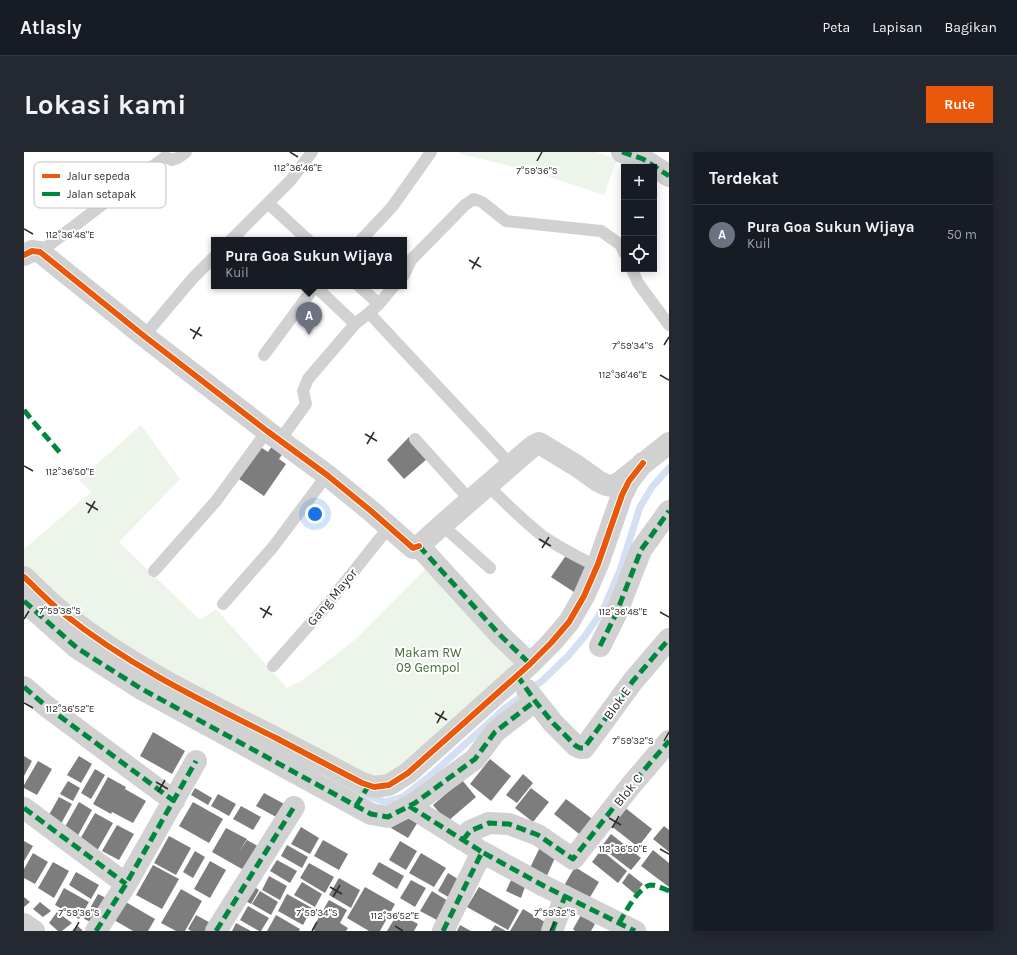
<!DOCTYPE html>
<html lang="id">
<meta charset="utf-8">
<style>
body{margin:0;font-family:Karla,sans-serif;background:#242831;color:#f1f3f6}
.controls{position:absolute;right:12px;top:12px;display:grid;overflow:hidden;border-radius:0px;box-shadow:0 2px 10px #0003}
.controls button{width:36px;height:36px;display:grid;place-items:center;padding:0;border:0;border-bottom:1px solid #363941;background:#171b24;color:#f1f3f6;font:20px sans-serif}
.you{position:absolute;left:291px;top:362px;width:14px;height:14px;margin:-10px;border:3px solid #fff;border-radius:50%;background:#1a73e8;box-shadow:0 0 0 6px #1a73e833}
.badge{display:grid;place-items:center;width:26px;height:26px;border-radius:50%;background:#ea580c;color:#fff;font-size:13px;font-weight:700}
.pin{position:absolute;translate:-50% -33px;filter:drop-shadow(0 1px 2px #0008)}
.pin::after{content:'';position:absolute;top:21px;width:14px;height:12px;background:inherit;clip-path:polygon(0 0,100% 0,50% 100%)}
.popup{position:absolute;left:187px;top:85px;width:196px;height:52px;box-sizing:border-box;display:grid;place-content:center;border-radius:0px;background:#171b24;filter:drop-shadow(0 1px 3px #0005);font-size:13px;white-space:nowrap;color:#9ea1a6}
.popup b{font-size:15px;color:#f1f3f6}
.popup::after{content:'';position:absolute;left:50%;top:100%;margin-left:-8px;border:8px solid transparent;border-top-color:#171b24}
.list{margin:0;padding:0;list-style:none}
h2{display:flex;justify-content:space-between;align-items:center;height:52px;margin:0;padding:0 16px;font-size:17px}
h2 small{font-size:13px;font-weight:400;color:#9ea1a6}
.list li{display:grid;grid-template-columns:26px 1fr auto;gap:12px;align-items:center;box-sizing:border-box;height:60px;padding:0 16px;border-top:1px solid #363941}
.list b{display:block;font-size:15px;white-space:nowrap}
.list p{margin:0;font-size:13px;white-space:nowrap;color:#9ea1a6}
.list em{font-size:13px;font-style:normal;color:#9ea1a6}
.icon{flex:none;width:22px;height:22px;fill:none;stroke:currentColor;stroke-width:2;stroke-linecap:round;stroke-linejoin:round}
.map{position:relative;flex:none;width:645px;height:779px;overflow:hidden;border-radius:0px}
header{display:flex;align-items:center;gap:24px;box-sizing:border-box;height:56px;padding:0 20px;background:#171b24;border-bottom:1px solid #363941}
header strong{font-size:19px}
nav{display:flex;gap:22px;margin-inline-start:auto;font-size:14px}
.intro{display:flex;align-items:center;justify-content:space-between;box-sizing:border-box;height:96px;padding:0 24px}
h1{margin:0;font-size:28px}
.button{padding:10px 18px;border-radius:0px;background:#ea580c;color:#fff;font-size:14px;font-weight:700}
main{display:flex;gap:24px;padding:0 24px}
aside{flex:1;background:#171b24;border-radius:0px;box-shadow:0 2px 10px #0003}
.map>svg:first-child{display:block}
.green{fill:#edf4ea}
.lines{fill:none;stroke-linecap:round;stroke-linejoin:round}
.stream{stroke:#d4e0f2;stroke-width:7}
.building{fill:#7d7d7d}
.service{stroke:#d1d1d1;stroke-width:12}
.minor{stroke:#d1d1d1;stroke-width:22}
.quiet{stroke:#00873e;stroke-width:5;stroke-dasharray:10 5;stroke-linecap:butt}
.cycleway-casing{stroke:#fff;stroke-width:8}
.cycleway{stroke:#e8590c;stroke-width:6}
.ticks{fill:none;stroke:#2c2c2c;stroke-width:1.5}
.labels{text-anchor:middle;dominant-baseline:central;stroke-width:4;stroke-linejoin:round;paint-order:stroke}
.street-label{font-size:13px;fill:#2c2c2c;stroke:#fff}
.park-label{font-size:13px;fill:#446a37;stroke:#fff}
.key{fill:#fff;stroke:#c0c0c0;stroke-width:1}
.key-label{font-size:11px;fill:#2c2c2c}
.ticks-label{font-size:10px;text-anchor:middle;fill:#2c2c2c;stroke:#fff;stroke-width:4;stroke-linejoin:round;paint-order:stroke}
</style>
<header>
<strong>Atlasly</strong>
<nav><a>Peta</a><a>Lapisan</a><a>Bagikan</a></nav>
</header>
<div class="intro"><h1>Lokasi kami</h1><a class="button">Rute</a></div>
<main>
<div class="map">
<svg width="645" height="779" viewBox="0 0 645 779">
<rect width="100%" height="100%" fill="#fff"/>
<path class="green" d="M434 0H572L593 7 580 43 507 19 437 2Z
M117 273 156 327 95 390 176 468 192 457 263 536 279 528 333 486 406 412 496 510 385 610 361 624 346 625 84 489 0 416V397L67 340 55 328Z"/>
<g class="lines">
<path class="stream" d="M308 629 337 642 361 650 379 645 407 623 480 557 518 529 544 504 561 484 580 456 596 418 616 355 628 335 645 316"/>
</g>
<path class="building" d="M385 285 404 306 380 327 363 308Z
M235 294 244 300 248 294 259 301 255 307 262 312 240 344 212 325Z
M543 402 569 416 553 442 527 425Z
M129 580 161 599 148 622 116 604Z
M0 604 8 609 0 624Z
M55 604 68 612 57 631 43 623Z
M466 607 487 624 467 649 446 632Z
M14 609 28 617 13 643 0 636V633Z
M71 617 81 623 67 647 57 641Z
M499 622 509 631 493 651 482 643Z
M84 625 102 635 95 648 101 637 122 649 109 671 88 660 87 662 69 652Z
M438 628 452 645 423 670 409 653Z
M44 629 56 636 49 649 36 642Z
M171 636 188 646 184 653 167 643Z
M507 636 525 650 509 670 491 656Z
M240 641 262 653 254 666 232 654Z
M194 642 212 652 205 664 187 654Z
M35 645 48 652 34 677 21 670Z
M542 647 571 669 559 685 530 662Z
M55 650 68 658 52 687 38 680Z
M169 650 199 667 185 691 155 674Z
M217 654 237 665 229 678 209 667Z
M600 655 628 677 614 695 586 673Z
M378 659 397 665 384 686 367 676Z
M71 661 89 671 73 699 55 689Z
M93 673 110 682 95 708 78 699Z
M640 674 645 678V700L629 687Z
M277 675 295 686 286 702 267 692Z
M202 676 223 687 215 700 223 688 239 697 225 721 188 700Z
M587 682 617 706 607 718 577 695Z
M145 684 167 696 152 723 130 711Z
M299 688 324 702 315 718 290 704Z
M0 689 9 694 0 709Z
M376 689 393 699 382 718 365 708Z
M518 691 534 699 521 728 504 720Z
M263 693 284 705 278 716 257 704Z
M577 698 603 719 594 731 568 710Z
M629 698 645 711V735L617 714Z
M171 699 181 705 169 726 159 720Z
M9 701 24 710 11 732 0 726V717Z
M397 701 422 716 410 735 385 721Z
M253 708 273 719 266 731 246 719Z
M186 709 202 718 186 746 170 737Z
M29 710 45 719 30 746 14 736Z
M355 710 380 724 373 737 348 722Z
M285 711 310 725 301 741 276 726Z
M129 713 155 727 138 757 112 743Z
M551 715 575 730 562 752 538 737Z
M52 720 75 733 67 747 45 733Z
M424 721 437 729 426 746 414 739Z
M605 721 619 732 611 742 598 731Z
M245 724 263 734 256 748 238 738Z
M315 726 336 738 327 756 305 743Z
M488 726 502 732 497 746 482 739Z
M387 728 402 736 391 755 376 746Z
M278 730 298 742 291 755 270 743Z
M226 732 235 738 227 752 218 747Z
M341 735 371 752 356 779H345L323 766Z
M455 735 495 758 484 778 443 755Z
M40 736 65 750 55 767 31 753Z
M157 737 178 749 161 779H152L137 771Z
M236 739 254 750 247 763 228 752Z
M408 739 424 749 413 768 396 759Z
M74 742 82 746 67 770 60 767Z
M263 742 288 756 279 773 254 759Z
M0 745 6 750 0 755Z
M305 748 323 758 316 771 324 776 322 779H291L288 777Z
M100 749 131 767 124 779H109L90 768Z
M16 750 27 759 19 765 9 757Z
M224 754 245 766 237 779H235L216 768Z
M499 757 526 773 522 779H486Z
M33 760 48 771 38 779H34L25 771Z
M374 761 394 772 390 779H363Z
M172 763 192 774 190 779H167L164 777Z
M252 763 276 777 275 779H243Z
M557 763 571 772 567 779H551L549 777Z
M212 771 227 779H208Z
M53 773 59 779H48Z
M436 773 447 779H433Z
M471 773 482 779H467Z"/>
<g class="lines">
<path class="service" d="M244 51 284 88
M207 88 267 28 288 0
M337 88 368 55 407 0
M16 100 141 5 148 8 154 6 162 0
M608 117 614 131 645 173
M380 123 387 108 441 53 450 47 458 50 482 69 577 79 597 93 600 101
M335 134 355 152
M345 161 487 313
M120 184 169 126 190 105
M240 203 291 134 331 172
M391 287 446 348
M256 288 282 252 279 239 284 227 331 172 345 161 355 152 370 134
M463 333C482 351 500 370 520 385 535 395 550 403 566 411
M418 373 466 416
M130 419 192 349 243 279
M199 452 249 395 303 323
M249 514 302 454 365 375"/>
<path class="minor" d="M598 0 619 7 645 24
M0 103 8 99 16 100 120 184 243 279 303 323 347 359 389 396 395 394 418 373 487 313 509 294 515 291 553 314 574 329 582 333 588 334 596 330 645 291
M395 394 476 483 506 512
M0 425C13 437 26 451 40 462 105 514 178 549 252 586 281 601 309 616 338 631L350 635 365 633 384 621 506 512 527 491 545 470 560 444 574 412 598 343 605 329 619 311
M0 449 53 496 116 536 347 662 364 665 391 651 451 607 471 580 511 549
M576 494 592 462 617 398 645 359
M0 535 22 554 150 649
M503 538 529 571 552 594 556 596H560L609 529 645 487
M385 654 452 696
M0 656 102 732
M439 688 446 679 465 671 485 672 514 683 549 707 608 632 645 589
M0 772 10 779
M72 779 102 732 172 609
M192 779 270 655
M419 779 458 700 520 734 611 779
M528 779 541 744"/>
<path class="quiet" d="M598 0 619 7 645 24
M0 258 7 267 38 303
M395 394 476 483 506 512
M0 449 53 496 116 536 347 662 364 665 391 651 451 607 471 580 511 549
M576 494 592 462 617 398 645 359
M493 523 511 549 529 571 552 594 556 596H560L609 529 645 487
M0 535 22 554 150 649
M332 654 345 633
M385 654 458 700
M0 656 102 732
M439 688 446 679 465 671 485 672 514 683 549 707 608 632 645 589
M595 771C601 761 615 734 627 733 633 733 640 737 645 739
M72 779 102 732 172 609
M192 779 270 655
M419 779 458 700 520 734 611 779
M528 779 541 744"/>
<defs>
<path id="cycleway" d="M0 103 8 99 16 100 120 184 243 279 303 323 347 359 389 396 395 394
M0 425C13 437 26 451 40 462 105 514 178 549 252 586 281 601 309 616 338 631L350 635 365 633 384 621 506 512 527 491 545 470 560 444 574 412 598 343 605 329 619 311"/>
</defs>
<use href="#cycleway" class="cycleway-casing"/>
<use href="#cycleway" class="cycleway"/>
</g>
<path class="ticks" d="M266 0 274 5M513 9 518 0M0 77 9 82M445 108 457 115M448 117 455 105M166 177 178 184M169 187 176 175M640 193 645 185M636 223 645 228M341 282 353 289M343 292 350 280M0 314 9 319M62 351 74 358M64 361 71 349M515 387 527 394M518 396 525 385M236 456 248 463M636 460 645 465M239 466 246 454M0 467 5 459M0 551 9 556M411 561 423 568M413 571 420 559M640 589 645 580M132 630 144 637M134 640 141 628M585 666 597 673M588 676 595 664M636 697 645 702M306 735 318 742M309 745 316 733M371 774 379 779M50 779 55 770M288 779 293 770M526 779 531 770"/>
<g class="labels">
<g class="street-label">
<text transform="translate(308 445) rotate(-50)">Gang Mayor</text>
<text transform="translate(593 551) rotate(-54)">Blok E</text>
<text transform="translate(604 638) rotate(-51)">Blok C</text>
</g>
<g class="park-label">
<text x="404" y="500">Makam RW<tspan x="404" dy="15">09 Gempol</tspan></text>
</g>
</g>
<rect x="10" y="10" width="132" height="46" rx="6" class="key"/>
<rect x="18" y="22" width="18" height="4" fill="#e8590c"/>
<rect x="18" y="40" width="18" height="4" fill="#00873e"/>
<g class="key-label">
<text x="43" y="28">Jalur sepeda</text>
<text x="43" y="46">Jalan setapak</text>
</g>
<g class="ticks-label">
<text x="274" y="19">112°36'46"E</text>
<text x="513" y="22">7°59'36"S</text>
<text x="46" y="86">112°36'48"E</text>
<text x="609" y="197">7°59'34"S</text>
<text x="599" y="226">112°36'46"E</text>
<text x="46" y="323">112°36'50"E</text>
<text x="36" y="462">7°59'38"S</text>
<text x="599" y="463">112°36'48"E</text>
<text x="46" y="560">112°36'52"E</text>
<text x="609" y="592">7°59'32"S</text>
<text x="599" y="700">112°36'50"E</text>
<text x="55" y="764">7°59'36"S</text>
<text x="293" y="764">7°59'34"S</text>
<text x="531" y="764">7°59'32"S</text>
<text x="371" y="767">112°36'52"E</text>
</g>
</svg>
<div class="controls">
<button>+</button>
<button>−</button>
<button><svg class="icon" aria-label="locate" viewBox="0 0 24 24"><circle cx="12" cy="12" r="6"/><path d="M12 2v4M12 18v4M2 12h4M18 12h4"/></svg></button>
</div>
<div class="you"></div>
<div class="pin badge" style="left:285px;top:183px;background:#6b7280">A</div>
<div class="popup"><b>Pura Goa Sukun Wijaya</b>Kuil</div>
</div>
<aside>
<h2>Terdekat<small></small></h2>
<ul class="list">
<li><span class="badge" style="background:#6b7280">A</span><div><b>Pura Goa Sukun Wijaya</b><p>Kuil</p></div><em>50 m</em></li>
</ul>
</aside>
</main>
